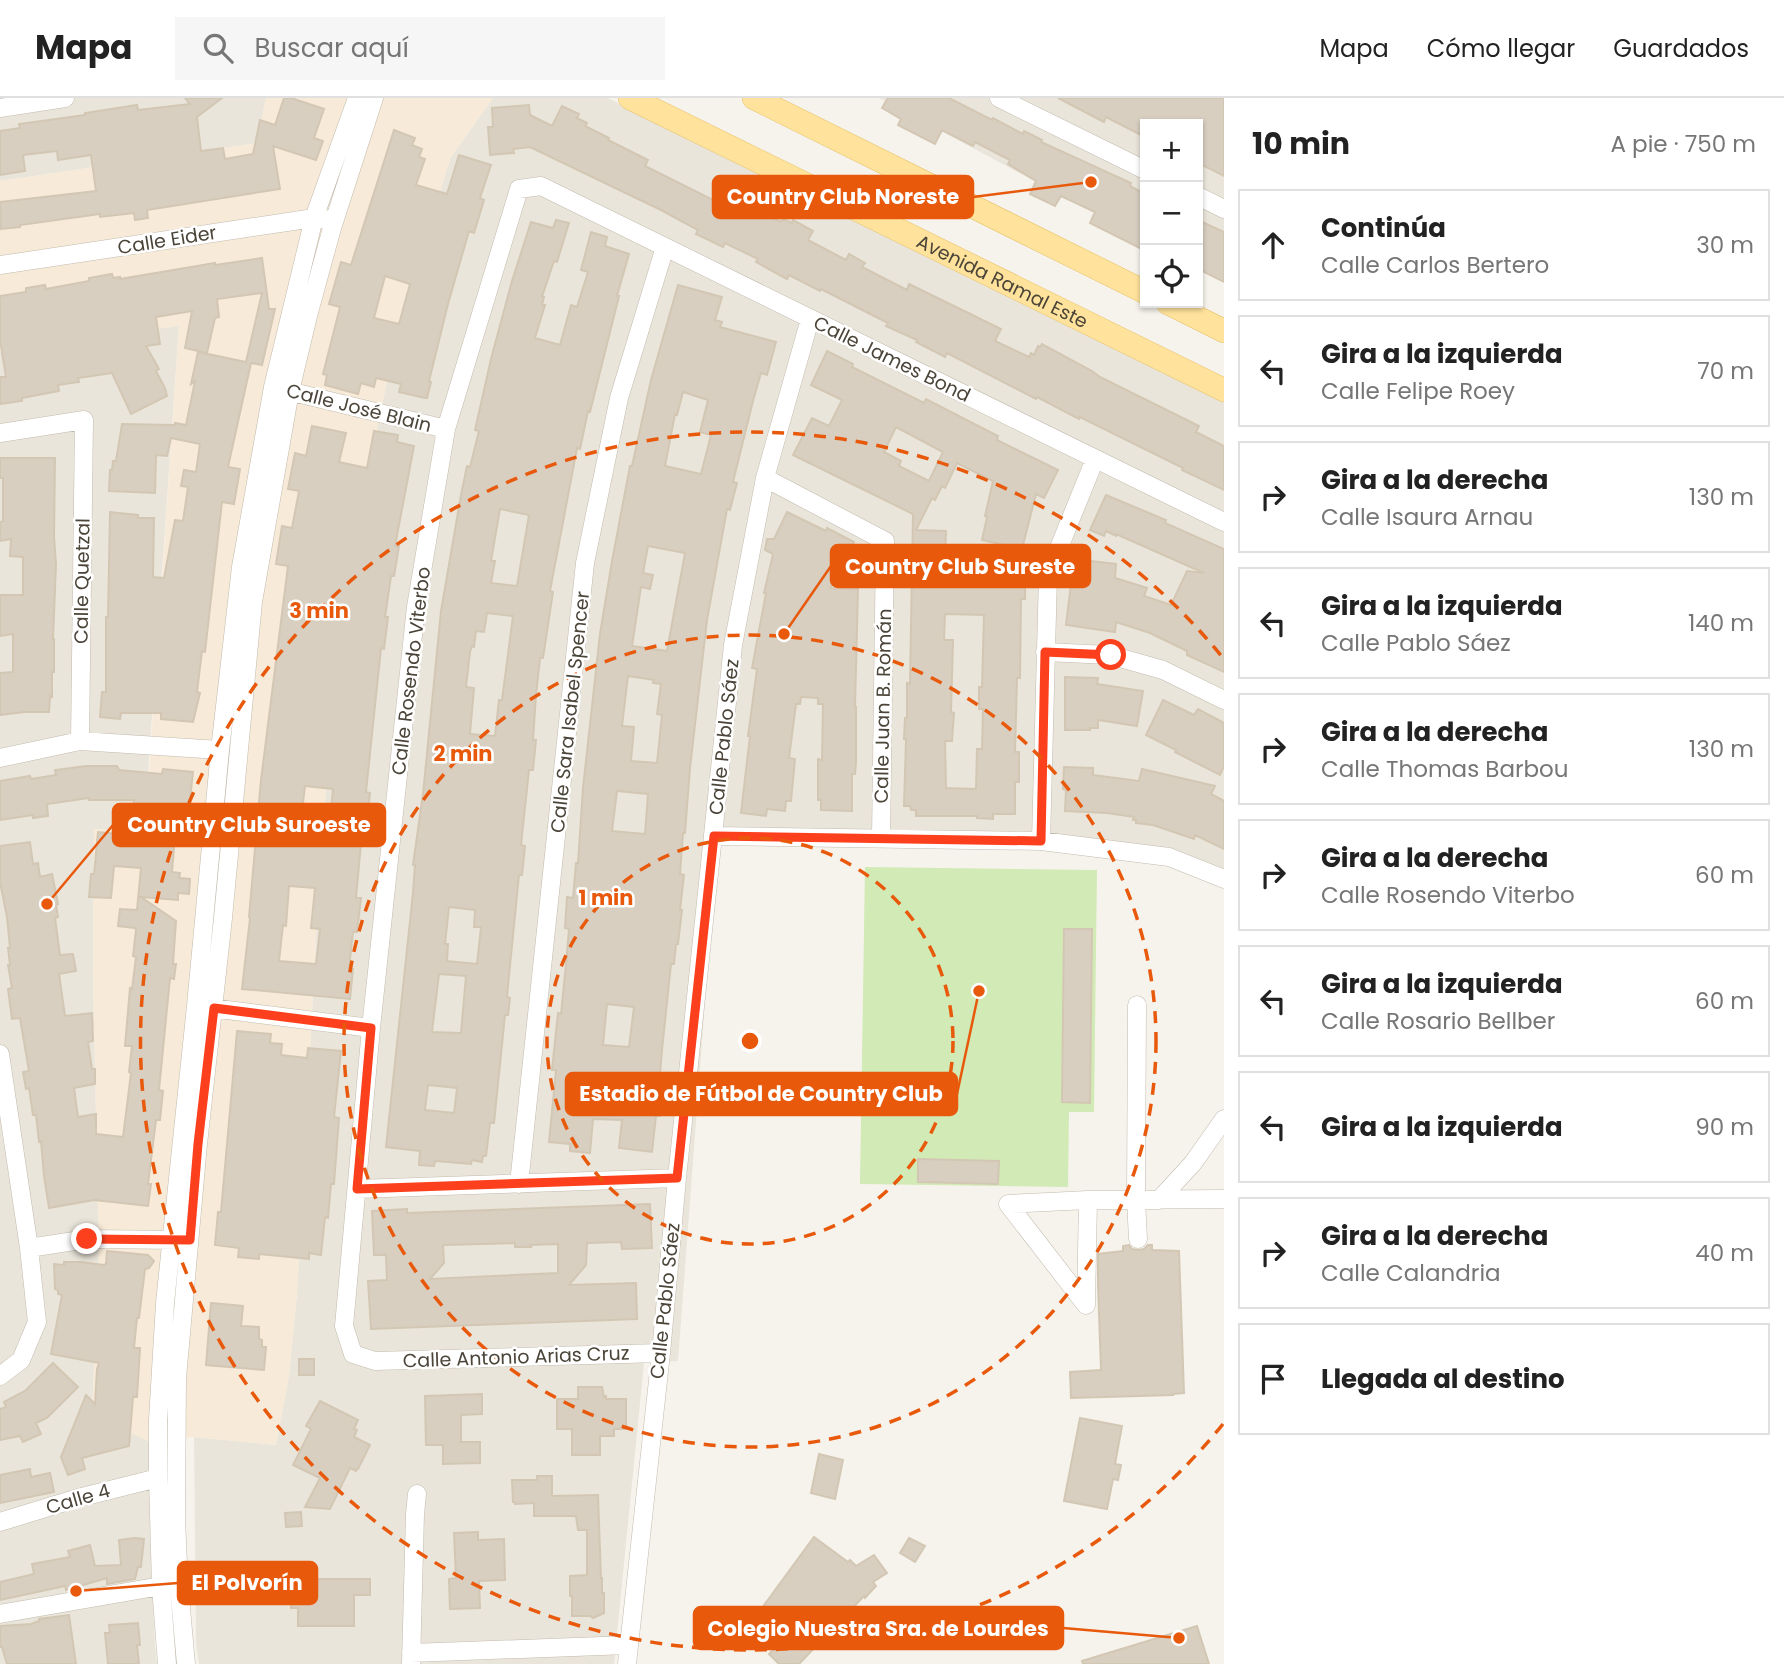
<!DOCTYPE html>
<html lang="es">
<meta charset="utf-8">
<style>
body{margin:0;font-family:Poppins,sans-serif;background:#f6f6f6;color:#222}
.controls{position:absolute;right:21px;top:21px;display:grid;overflow:hidden;border-radius:0px;box-shadow:0 2px 5px #0004}
.controls button{width:63px;height:63px;display:grid;place-items:center;padding:0;border:0;border-bottom:2px solid #e0e0e0;background:#fff;color:#222;font:35px sans-serif}
.stop{position:absolute;width:21px;height:21px;margin:-16px;border:5px solid #fc3f1d;border-radius:50%;background:#fff}
.stop.end{background:#fc3f1d;border-color:#fff;box-shadow:0 2px 7px #0008}
.list{margin:0;padding:0;list-style:none}
h2{display:flex;justify-content:space-between;align-items:center;height:91px;margin:0;padding:0 28px;font-size:30px}
h2 small{font-size:23px;font-weight:400;color:#767676}
.list li{display:grid;grid-template-columns:46px 1fr auto;gap:21px;align-items:center;box-sizing:border-box;height:112px;margin:0 14px 14px;padding:0 14px;border:2px solid #e0e0e0;border-radius:0px}
.list b{display:block;font-size:26px;white-space:nowrap}
.list p{margin:0;font-size:23px;white-space:nowrap;color:#767676}
.list em{font-size:23px;font-style:normal;color:#767676}
.icon{flex:none;width:38px;height:38px;fill:none;stroke:currentColor;stroke-width:2;stroke-linecap:round;stroke-linejoin:round}
.map{position:relative;flex:none;width:1224px;height:1566px;overflow:hidden}
header{display:flex;align-items:center;gap:42px;box-sizing:border-box;height:98px;padding:0 35px;background:#fff;border-bottom:2px solid #e0e0e0}
header strong{font-size:33px}
nav{display:flex;gap:38px;margin-inline-start:auto;font-size:24px}
.search{width:490px;height:63px;background:#f6f6f6;display:flex;align-items:center;gap:18px;box-sizing:border-box;padding:0 24px;border-radius:0px;color:#767676;font-size:26px}
main{display:flex}
aside{flex:1;background:#fff}
.map>svg:first-child{display:block}
.residential{fill:#eae5da}
.commercial{fill:#f7ead8}
.green{fill:#d2eab5}
.building{fill:#d8cfc1;stroke:#d3c7b4;stroke-width:2;fill-rule:evenodd}
.lines{fill:none;stroke-linecap:round;stroke-linejoin:round}
.minor-casing{stroke:#c2bbae;stroke-width:19}
.major-casing{stroke:#e6c16a;stroke-width:24}
.minor{stroke:#fff;stroke-width:18}
.major{stroke:#ffe39c;stroke-width:23}
.route{stroke:#fc3f1d;stroke-width:9}
.ring{fill:none;stroke:#e8590c;stroke-width:3.5;stroke-dasharray:12 9}
.labels{text-anchor:middle;dominant-baseline:central;stroke-width:5;stroke-linejoin:round;paint-order:stroke}
.street-label{font-size:19px;fill:#4b4439;stroke:#fff}
.centre{fill:#e8590c;stroke:#fff;stroke-width:3.5}
.ring-label{font-size:21px;text-anchor:middle;font-weight:bold;fill:#e8590c;stroke:#fff;stroke-width:5;stroke-linejoin:round;paint-order:stroke}
.leader{fill:none;stroke:#e8590c;stroke-width:2.5}
.callout-dot{fill:#e8590c;stroke:#fff;stroke-width:2.5}
.callout{fill:#e8590c;stroke:#e8590c;stroke-width:2.5}
.callout-label{font-size:21px;text-anchor:middle;font-weight:bold;fill:#fff}
</style>
<header>
<strong>Mapa</strong>
<div class="search"><svg class="icon" aria-label="search" viewBox="0 0 24 24"><circle cx="10" cy="10" r="6"/><path d="M15 15l6 6"/></svg>Buscar aquí</div>
<nav><a>Mapa</a><a>Cómo llegar</a><a>Guardados</a></nav>
</header>
<main>
<div class="map">
<svg width="1224" height="1566" viewBox="0 0 1224 1566">
<rect width="100%" height="100%" fill="#f6f3ec"/>
<path class="residential" d="M0 0H266L257 45 0 83Z
M493 0H608L1224 296V785L1169 759 1022 743 717 744 678 1263 644 1265 614 1566H199L196 1546 194 1339 276 1347 289 1278 297 1195 322 727 362 406 402 209 451 59Z
M879 0H1224V184L1198 170V26H1145V142Z
M179 227 144 734 94 731 93 878 99 1154 92 1316 150 1344V1437L155 1549 157 1566H0V254Z"/>
<path class="commercial" d="M266 0H493L451 59 402 209 362 406 322 727 297 1195 289 1278 276 1347 194 1339 150 1344 92 1317 99 1154 93 878 94 731 145 734 179 228 0 254V83L257 45Z"/>
<path class="green" d="M865 769 1097 772 1094 1014H1069L1068 1089 860 1086Z"/>
<path class="building" d="M185 0H222L197 19 201 53 223 50 225 61 253 56 260 22 275 27 284 0H291L324 11 314 40 323 43 316 62 273 48 280 91 147 112 148 120 135 122 134 115 100 119V116L20 127V129L1 131 0 104 96 93 91 57 58 62 57 53 23 57 25 73 0 77V33L20 30 19 26 85 17V15L137 7 138 12 190 6Z
M888 0H949L992 22 993 20 1023 36 1024 33 1042 42 1041 44 1131 85 1130 88 1145 96V142L1142 151 1090 125 1095 114 1061 98 1055 108 1030 96 1036 83 1008 66 1010 62 975 44 973 48 942 32 935 46 898 27 901 21 882 10Z
M1058 0H1224V78L1198 65V26H1145V39L1106 19 1104 24Z
M529 7 530 17 552 28 562 8 579 16 577 20 587 25 585 28 609 40 608 42 648 62 645 68 713 102 717 95 744 109 745 107 781 124 783 121 792 125 793 122 813 133 808 142 846 162 849 156 865 165 862 169 907 192 909 186 1001 231 995 243 1029 259 1031 255 1034 257 1038 248 1040 249 1042 246 1092 273 1100 279 1199 328 1196 334 1224 348V392L1182 372 1183 370 1080 319 1079 321 1037 299 1036 301 947 255 945 259 916 244 917 242 886 228 888 225 821 191 820 193 789 177 787 181 756 164 758 161 725 145 723 149 696 136 698 132 661 112 530 49 513 51 514 55 490 57 488 29H493L492 10Z
M394 32 415 40 412 47 422 51 419 59 425 61 416 87 447 96 459 57 491 67 480 100 484 102 474 135 469 133 448 206 429 283 431 284 427 300H425L399 294 401 286 376 280 374 289 361 285 358 296 325 287 327 277 323 276 340 209 329 206 341 164 351 167ZM385 178 410 186 399 226 374 220Z
M556 122 569 125 557 164 554 163 542 199H544L542 207H545L535 240 560 247 571 207 577 209 588 174 581 172 591 134 607 139 605 148 629 156 617 198H619L590 314 588 313 580 351 577 350 550 493 553 494 543 560H540L536 597 533 642H536L533 672H529L521 747 525 748 522 777H519L508 888 507 899 510 900 508 917H505L494 1025H490L486 1058H483L482 1064 472 1062 471 1066 435 1063 434 1068 419 1067 420 1053 386 1049 413 795 415 767H413L423 696 441 513 461 397 467 368 470 369 479 333 475 332 491 261 512 183 531 124 553 130ZM500 411 529 417 517 488 491 485 495 463H491ZM487 515 513 518 502 602H499L495 638 470 636 474 590 466 589 470 554 472 548 474 549 476 533 484 534ZM449 809 475 812 474 829H481L477 866 447 863 448 846H445ZM439 876 466 878 461 935 432 934ZM428 987 457 990 454 1015 425 1012Z
M1198 122 1224 134V184L1198 171Z
M262 160 269 211H275L262 267 251 265 228 369 240 371 234 406 222 404 205 554 202 553 197 594 200 595 193 624 161 621V615H121L120 621 100 619 102 594H106V519H108L110 414 138 417V420H154L153 479 164 480 175 422 183 423 188 389 181 388 184 372 196 374 200 346 171 340 167 358 156 357 155 395 109 393 110 372H112L113 363H116L122 326 175 327V325L186 327 195 283 191 286 198 254 246 264 262 195 217 201 219 219 215 220 207 255 185 250 192 213 156 219 160 246 146 248 159 271 156 273 165 290 167 298 131 316 112 275 78 280 79 284 58 287 59 293 22 300V303L0 306V279H6L0 242V198L26 194V190L45 187 46 191 89 183V180L112 176 113 180 120 179V181L215 165V167Z
M678 187 722 199 715 222 722 224 720 229 776 244 767 277 761 275 753 303 733 384 737 385 730 412 727 411 707 522 690 670 685 735H683L680 776 684 777 680 812H682L678 846H676L674 866H671L662 952 659 987 663 988 660 1018H656L652 1054 619 1050 622 1022 593 1021 590 1055 570 1053V1046L549 1044 556 972H552L558 915 561 916 566 866 569 831 565 830 567 799 573 800 576 765H578L583 690 600 536 612 463 630 368H632L651 282ZM683 294 708 302 700 334 711 337 701 376 665 368 675 316 677 317ZM648 448 685 455 667 553 632 548 641 489 650 491 653 477 643 475ZM628 578 654 582 653 585 661 586 657 616 662 617 657 665 631 663 634 629 622 628ZM617 693 648 696 645 736 612 733ZM607 906 634 909 629 949 603 947Z
M827 253 853 266 852 269 924 305 926 301 998 338 997 342 1058 372 1044 400 1036 396 1022 451 982 442 987 419 985 418 993 383 957 365 945 390 942 388 935 402 932 400 916 432 946 433 945 464 1019 465 1018 469H1025V501H1021L1020 580H1017L1015 654H1019V684H1015V716H993V721L977 720V718H916V712H911L910 708H904L906 641H904L905 620H907V585L910 586 913 416 793 357 812 320 829 328 842 302 811 287ZM896 329 943 354 929 383 899 368 901 363 884 354ZM945 516 984 517 982 589H979V611H983L982 651H977L976 691 946 690 945 643H952L954 615 951 614 953 542H944Z
M312 328 346 335 339 364 367 370 374 333 398 337 397 344 414 348 395 448H399L394 478H391L385 519H388L384 551 381 550 366 694 370 695 367 723H363L356 800H361L357 834H353L349 870 353 871 350 901 242 891 250 820 249 819 261 682 288 468 276 466 282 428 292 430 299 393 288 391 295 355 306 358ZM305 688 333 691 330 725 301 722ZM289 788 315 790 311 830 320 831 316 866 279 863 283 827 286 828Z
M0 360H55L54 438 56 466 53 541H54V574H52V599L50 598 49 614H25L0 617V575L13 574V536L0 538V497H23V459L10 458 11 441 0 443V424L3 423V380H0Z
M1106 397 1166 422 1165 425 1224 451V574L1187 557V553L1150 535 1116 524 1115 534 1066 527 1074 461 1116 466 1115 480 1147 490 1144 498 1171 507 1187 473 1204 475 1116 436V438L1106 433 1104 438 1090 432Z
M787 414 826 433 827 430 854 444 830 490 858 491 855 609H856V664L855 676H852V713L821 712V702H818V661L822 662 823 606H818V600L801 599 800 606H796L789 660 795 661 791 703H786L785 713 767 711 766 718 741 715 750 638H748L757 571 752 570 766 495H764L773 456 765 452 767 441H774Z
M1065 579 1098 580 1097 586 1143 593 1137 628 1098 622V630H1090V632H1065Z
M1163 602 1194 617 1198 611 1224 625V668L1220 677 1175 654 1176 652 1146 637Z
M86 668H117L119 672 162 676 163 671 193 674 186 739 175 738 172 774 180 775 179 780 190 781 189 796 178 795V802L141 799 176 823 173 866H176L174 881 170 880 159 992 163 993 160 1022H156L148 1086H151L148 1108 94 1102 49 1110 44 1078 41 1043 39 1044 36 1017H33L29 990 26 991 23 974 29 973 20 920 12 921 8 891 12 890 8 867H10L8 850H10L7 819 0 784V748L30 744 33 766 38 765 40 779 52 776 58 806H56L58 819 55 820 60 857 73 856 76 873 59 876 65 918 92 915 93 943 88 944 92 971H95V986L74 990 78 1019 96 1016V1036L123 1039 131 975 129 974 132 948H125L130 890 132 891 136 859 133 858 136 832 135 830 118 828 120 811 137 812 141 770 114 768 111 800 89 799 91 776H94L98 734 130 737 134 702H89V700L47 706 48 718 33 720V717L0 722V683L30 678 31 681 56 677 55 672Z
M1064 669 1093 670V677L1139 683 1142 671 1215 688 1211 696 1224 703V751L1195 737 1194 741 1153 727 1136 725V722H1133L1134 719 1107 715 1065 713 1066 692 1063 691Z
M1064 831H1092L1090 1005 1062 1004Z
M237 933 271 936 270 945 282 946 281 957 307 960 308 950 341 953 334 1019 339 1020 334 1086H331L328 1120 325 1119 321 1157 309 1155V1161L259 1156V1161L238 1159 239 1150 215 1147 218 1114H221Z
M918 1061 999 1063 998 1086 918 1084Z
M650 1106 652 1150 622 1151 621 1144 587 1145 586 1167 569 1187 636 1185 637 1221 371 1231 368 1183 387 1182 386 1157H374L372 1113 407 1111V1115ZM515 1145V1149H531L530 1147 558 1146V1175L430 1181 444 1165 443 1147Z
M1129 1147 1132 1151 1138 1152 1144 1151 1148 1147H1152V1152L1179 1153 1184 1295 1173 1296V1297L1071 1300 1070 1274 1101 1272 1098 1186V1156L1123 1153V1148Z
M107 1153 148 1157 154 1163 149 1170 145 1171 139 1220H137L134 1250H140L137 1299H133L129 1348 82 1360 85 1371 68 1377 61 1359 86 1297 95 1306 97 1271 99 1265 51 1256 62 1197 58 1196V1192L55 1191 54 1166 64 1167V1164H81L104 1167 106 1166Z
M211 1205 243 1208 241 1228 259 1229V1241L262 1242V1249H266L264 1272 206 1267Z
M299 1261H314V1277H299Z
M53 1265 78 1289 47 1320 36 1325 41 1336 23 1344 20 1338 0 1342V1311L6 1309 4 1304 25 1293Z
M578 1289H602L604 1299 606 1298V1301H626V1331H614V1338H600V1357H572V1331H557V1301H578Z
M482 1296V1316L461 1317V1344H480V1365L443 1366V1347H426L425 1298Z
M320 1303 358 1322 354 1331 357 1332 354 1339 370 1347 358 1371H356V1373L350 1370 330 1411 305 1409 320 1380 293 1367 311 1331 306 1328Z
M1080 1320 1122 1328 1115 1366 1121 1367 1118 1382 1113 1381 1107 1411 1064 1403Z
M819 1356 843 1362 835 1401 811 1395Z
M30 1371 31 1379 50 1375 54 1394 0 1405V1377Z
M537 1378H552V1398L598 1397 601 1480H602V1495H604V1515L593 1520 590 1518H572V1498H570V1478L587 1477V1432H578L576 1418H534V1405L515 1406V1404H513L512 1382H537Z
M301 1414 302 1428 286 1429 285 1415Z
M478 1434V1442L504 1441 505 1482 479 1483 480 1510 450 1511 449 1481 456 1480 454 1435Z
M814 1439 848 1464 850 1462 856 1468 874 1457 887 1475 873 1484 876 1488 865 1500 864 1498 799 1566H779L769 1556 781 1544 777 1539 784 1531 759 1514Z
M134 1440 144 1441 141 1469H138L135 1481 107 1486V1480L66 1492 65 1488 0 1502V1484L34 1476 32 1466 70 1459 68 1453 90 1447 95 1468 121 1467 119 1442Z
M909 1440 925 1448 915 1464 900 1455Z
M300 1481H370V1497H354V1528H298V1510H291V1490H300Z
M69 1517 76 1566H7L2 1549H0V1528L31 1526 39 1523V1521Z
M138 1525 140 1547H137L139 1566H108L105 1535H110L109 1527Z
M1197 1528 1209 1566H1083L1082 1563Z"/>
<g class="lines">
<defs>
<path id="minor" d="M999 0 1145 72
M0 10 65 0
M1198 98 1224 111
M0 167 314 120 325 121
M280 291 446 331
M0 335 84 322 80 643
M765 380 885 443 881 741
M1045 554 1110 557 1163 572 1224 602
M0 660 80 643 220 652
M714 738 1041 743 1169 759 1224 781
M1041 743 1048 477 1095 361
M1137 907 1136 1102 1138 1141
M203 909 371 930
M0 956 29 1150 37 1224 21 1262 0 1278
M519 1086 585 465 619 300 665 149
M357 1091 677 1080
M1159 1102 1193 1065 1224 1021
M1008 1106 1086 1207 1088 1102
M1008 1106 1088 1102 1224 1101
M29 1150 87 1141 182 1142
M661 1255 375 1263 353 1256 344 1228 371 930 416 509 446 331 519 91 541 88 1224 424
M0 1424 78 1400 158 1380
M0 1516 161 1488
M411 1555 628 1547
M167 1566 161 1488 158 1380V1322L165 1205 196 908 220 652 241 469 273 289 314 120 357 0
M186 1566 179 1488 176 1421 177 1280 198 1046 223 820 253 504 290 293 309 214 332 130 374 0
M411 1566 415 1416 417 1396
M627 1566 661 1255 677 1080 733 547 765 380 810 221"/>
<g id="major">
<path id="s1" d="M630 0 1224 292"/>
<path d="M754 0 1145 194"/>
<path d="M1168 205 1224 233"/>
</g>
</defs>
<use href="#minor" class="minor-casing"/>
<use href="#major" class="major-casing"/>
<use href="#minor" class="minor"/>
<use href="#major" class="major"/>
</g>
<g class="lines">
<path class="route" d="M87 1141 190 1142 198 1046 214 910 371 930 357 1091 677 1080 714 738 1041 743 1045 554 1111 557"/>
</g>
<g class="ring">
<circle cx="750" cy="943" r="203"/>
<circle cx="750" cy="943" r="406"/>
<path d="M1223 1326A609 609 0 1 1 1223 560"/>
</g>
<g class="labels">
<g class="street-label">
<text transform="translate(167 142) rotate(-9)">Calle Eider</text>
<text stroke="none"><textPath href="#s1" startOffset="415">Avenida Ramal Este</textPath></text>
<text transform="translate(892 261) rotate(26)">Calle James Bond</text>
<text transform="translate(359 310) rotate(14)">Calle José Blain</text>
<text transform="translate(82 483) rotate(-89)">Calle Quetzal</text>
<text transform="translate(411 573) rotate(-83)">Calle Rosendo Viterbo</text>
<text transform="translate(883 608) rotate(-89)">Calle Juan B. Román</text>
<text transform="translate(570 614) rotate(-84)">Calle Sara Isabel Spencer</text>
<text transform="translate(724 639) rotate(-84)">Calle Pablo Sáez</text>
<text transform="translate(665 1203) rotate(-84)">Calle Pablo Sáez</text>
<text transform="translate(516 1259) rotate(-2)">Calle Antonio Arias Cruz</text>
<text transform="translate(78 1401) rotate(-16)">Calle 4</text>
</g>
</g>
<circle cx="750" cy="943" r="10" class="centre"/>
<g class="ring-label">
<text x="319" y="520">3 min</text>
<text x="463" y="663">2 min</text>
<text x="606" y="807">1 min</text>
</g>
<path class="leader" d="M1091 84L973 99M784 536L831 468M47 806L113 727M979 893L957 996M76 1493L178 1485M1179 1540L1063 1530"/>
<g class="callout-dot">
<circle cx="1091" cy="84" r="7"/>
<circle cx="784" cy="536" r="7"/>
<circle cx="47" cy="806" r="7"/>
<circle cx="979" cy="893" r="7"/>
<circle cx="76" cy="1493" r="7"/>
<circle cx="1179" cy="1540" r="7"/>
</g>
<g class="callout">
<rect x="713" y="78" width="260" height="42" rx="7"/>
<rect x="831" y="447" width="259" height="42" rx="7"/>
<rect x="113" y="706" width="272" height="42" rx="7"/>
<rect x="566" y="975" width="391" height="42" rx="7"/>
<rect x="178" y="1464" width="139" height="42" rx="7"/>
<rect x="694" y="1509" width="369" height="42" rx="7"/>
</g>
<g class="callout-label">
<text x="843" y="106">Country Club Noreste</text>
<text x="960" y="476">Country Club Sureste</text>
<text x="249" y="734">Country Club Suroeste</text>
<text x="761" y="1003">Estadio de Fútbol de Country Club</text>
<text x="247" y="1492">El Polvorín</text>
<text x="878" y="1538">Colegio Nuestra Sra. de Lourdes</text>
</g>
</svg>
<div class="controls">
<button>+</button>
<button>−</button>
<button><svg class="icon" aria-label="locate" viewBox="0 0 24 24"><circle cx="12" cy="12" r="6"/><path d="M12 2v4M12 18v4M2 12h4M18 12h4"/></svg></button>
</div>
<div class="stop" style="left:1111px;top:557px"></div>
<div class="stop end" style="left:87px;top:1141px"></div>
</div>
<aside>
<h2>10 min<small>A pie · 750 m</small></h2>
<ul class="list">
<li><svg class="icon" aria-label="ahead" viewBox="0 0 24 24"><path d="M12 20V5M6 11l6-6 6 6"/></svg><div><b>Continúa</b><p>Calle Carlos Bertero</p></div><em>30 m</em></li>
<li><svg class="icon" aria-label="left" viewBox="0 0 24 24"><path d="M17 20v-9H6M10 6l-5 5 5 5"/></svg><div><b>Gira a la izquierda</b><p>Calle Felipe Roey</p></div><em>70 m</em></li>
<li><svg class="icon" aria-label="right" viewBox="0 0 24 24"><path d="M7 20v-9h11M14 6l5 5-5 5"/></svg><div><b>Gira a la derecha</b><p>Calle Isaura Arnau</p></div><em>130 m</em></li>
<li><svg class="icon" aria-label="left" viewBox="0 0 24 24"><path d="M17 20v-9H6M10 6l-5 5 5 5"/></svg><div><b>Gira a la izquierda</b><p>Calle Pablo Sáez</p></div><em>140 m</em></li>
<li><svg class="icon" aria-label="right" viewBox="0 0 24 24"><path d="M7 20v-9h11M14 6l5 5-5 5"/></svg><div><b>Gira a la derecha</b><p>Calle Thomas Barbou</p></div><em>130 m</em></li>
<li><svg class="icon" aria-label="right" viewBox="0 0 24 24"><path d="M7 20v-9h11M14 6l5 5-5 5"/></svg><div><b>Gira a la derecha</b><p>Calle Rosendo Viterbo</p></div><em>60 m</em></li>
<li><svg class="icon" aria-label="left" viewBox="0 0 24 24"><path d="M17 20v-9H6M10 6l-5 5 5 5"/></svg><div><b>Gira a la izquierda</b><p>Calle Rosario Bellber</p></div><em>60 m</em></li>
<li><svg class="icon" aria-label="left" viewBox="0 0 24 24"><path d="M17 20v-9H6M10 6l-5 5 5 5"/></svg><div><b>Gira a la izquierda</b></div><em>90 m</em></li>
<li><svg class="icon" aria-label="right" viewBox="0 0 24 24"><path d="M7 20v-9h11M14 6l5 5-5 5"/></svg><div><b>Gira a la derecha</b><p>Calle Calandria</p></div><em>40 m</em></li>
<li><svg class="icon" aria-label="arrive" viewBox="0 0 24 24"><path d="M6 21V4h12l-3 4 3 4H6"/></svg><div><b>Llegada al destino</b></div></li>
</ul>
</aside>
</main>
